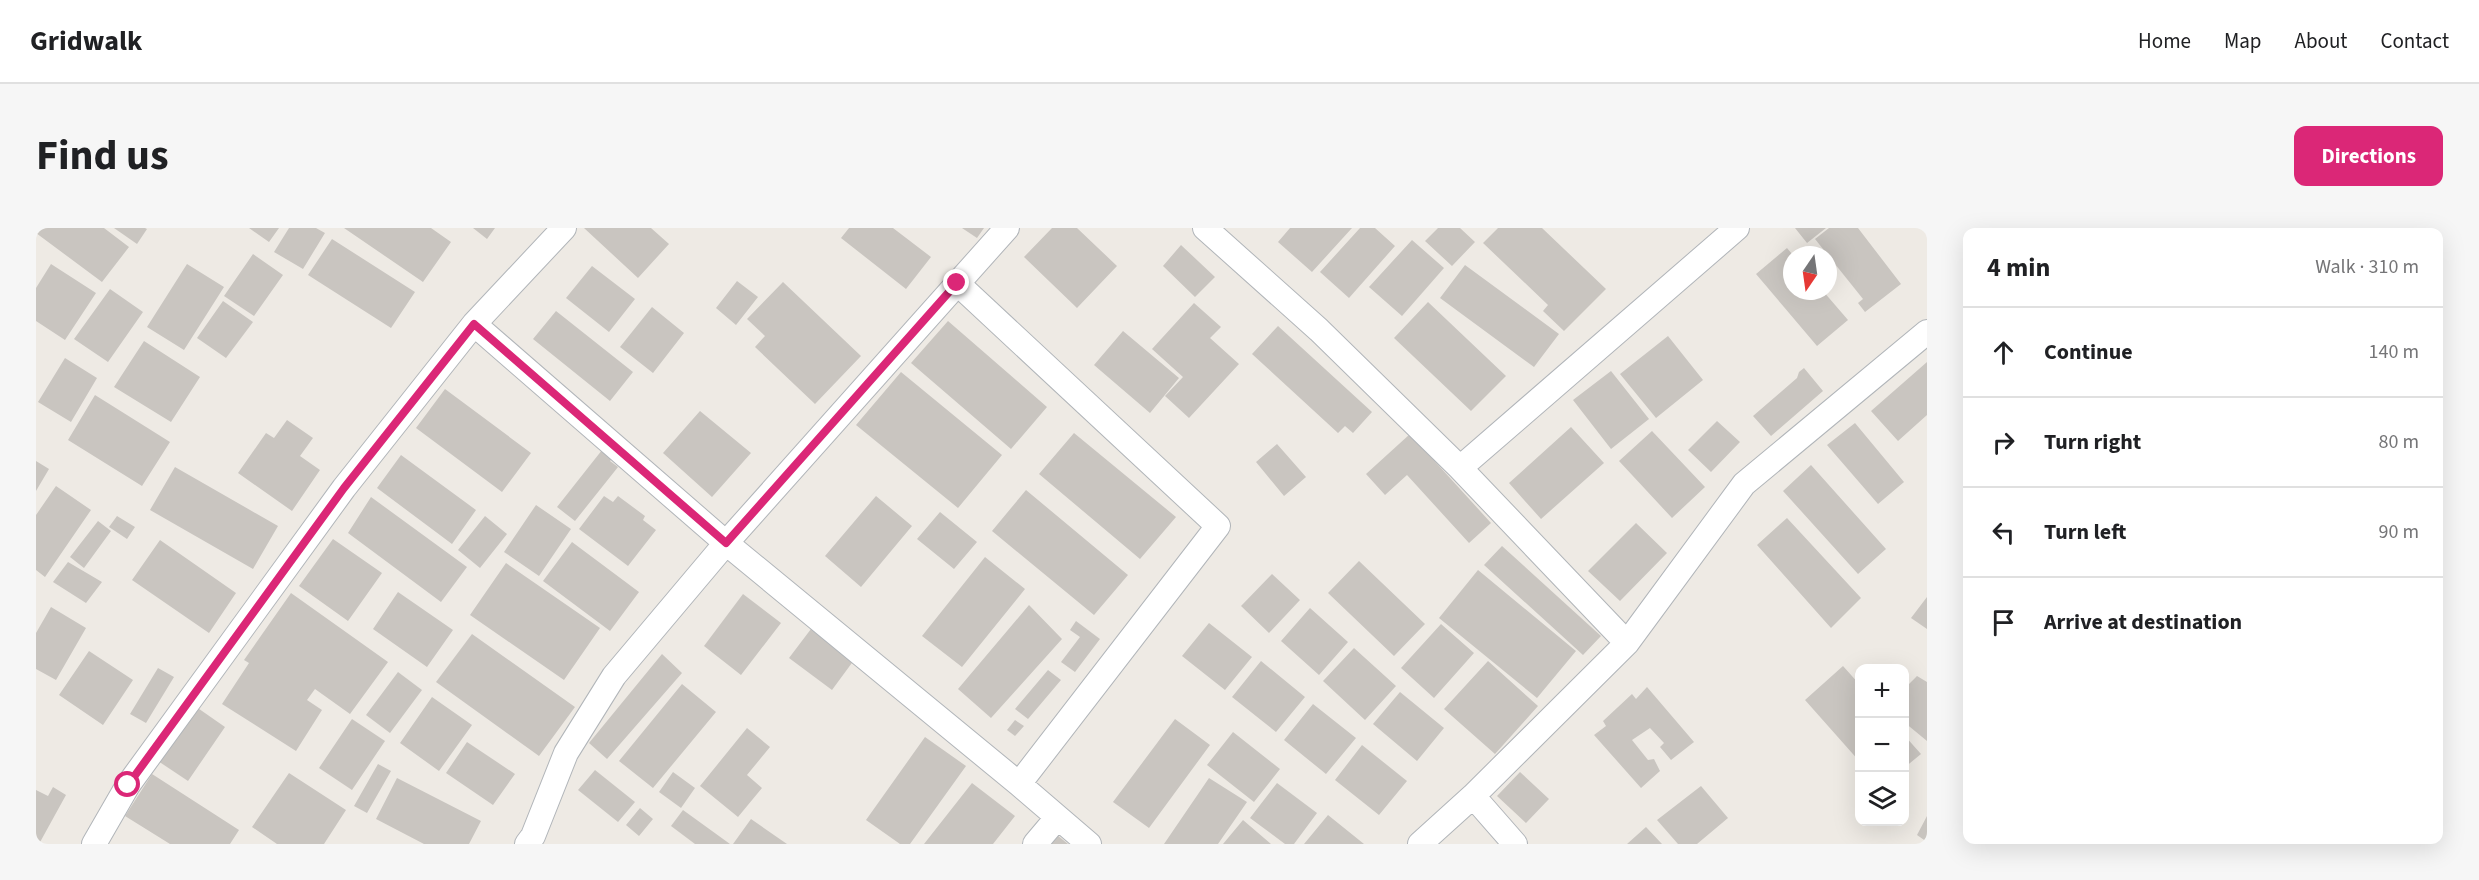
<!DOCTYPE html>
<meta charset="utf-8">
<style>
body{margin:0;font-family:"Source Sans 3",sans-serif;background:#f6f6f6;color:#202124}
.controls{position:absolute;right:18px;bottom:18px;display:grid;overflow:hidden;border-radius:12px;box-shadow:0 6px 24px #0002}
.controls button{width:54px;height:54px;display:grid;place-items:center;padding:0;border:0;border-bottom:2px solid #e0e0e0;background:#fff;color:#202124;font:30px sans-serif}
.compass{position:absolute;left:1747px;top:18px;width:54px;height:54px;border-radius:50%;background:#fff;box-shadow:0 6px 24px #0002;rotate:193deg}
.stop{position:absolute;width:18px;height:18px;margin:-14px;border:4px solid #db2777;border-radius:50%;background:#fff}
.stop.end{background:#db2777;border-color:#fff;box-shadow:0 2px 6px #0008}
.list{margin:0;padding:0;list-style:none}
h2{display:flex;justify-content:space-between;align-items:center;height:78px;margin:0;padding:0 24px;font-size:26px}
h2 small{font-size:20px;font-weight:400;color:#757577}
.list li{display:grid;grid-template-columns:39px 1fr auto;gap:18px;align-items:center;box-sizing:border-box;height:90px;padding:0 24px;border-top:2px solid #e0e0e0}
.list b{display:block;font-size:22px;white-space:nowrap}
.list em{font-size:20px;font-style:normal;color:#757577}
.icon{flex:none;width:33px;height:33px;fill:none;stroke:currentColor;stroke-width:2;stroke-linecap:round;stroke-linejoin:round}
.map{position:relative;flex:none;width:1891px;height:616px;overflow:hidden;border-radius:12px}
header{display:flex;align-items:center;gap:36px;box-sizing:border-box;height:84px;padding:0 30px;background:#fff;border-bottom:2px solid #e0e0e0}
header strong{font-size:28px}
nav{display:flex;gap:33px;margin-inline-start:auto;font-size:21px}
.intro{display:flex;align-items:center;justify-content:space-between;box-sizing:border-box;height:144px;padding:0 36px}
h1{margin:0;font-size:42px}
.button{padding:15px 27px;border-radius:12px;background:#db2777;color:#fff;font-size:21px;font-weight:700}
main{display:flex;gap:36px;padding:0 36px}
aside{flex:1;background:#fff;border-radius:12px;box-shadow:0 6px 24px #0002}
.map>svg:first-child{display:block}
.building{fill:#c9c5c0}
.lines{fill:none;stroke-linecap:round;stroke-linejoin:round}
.street-casing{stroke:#b1b5b9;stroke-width:26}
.street{stroke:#fff;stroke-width:24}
.route{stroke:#db2777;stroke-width:8}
</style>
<header>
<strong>Gridwalk</strong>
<nav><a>Home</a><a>Map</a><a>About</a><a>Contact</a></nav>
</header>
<div class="intro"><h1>Find us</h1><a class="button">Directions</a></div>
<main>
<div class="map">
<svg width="1891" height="616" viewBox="0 0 1891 616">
<rect width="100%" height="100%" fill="#eeeae4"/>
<path class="building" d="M0 0H68L93 19 66 54 0 5Z
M78 0H109L111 1 101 16Z
M213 0H243L233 14Z
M253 0H280L289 5 267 41 238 24Z
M308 0H395L415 14 387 54Z
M437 0H459L451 11Z
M548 0H615L633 16 602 50Z
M813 0H857L895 29 870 61 805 10Z
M926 0H948L941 10Z
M1016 0H1041L1081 38 1041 80 988 29Z
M1254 0H1316L1276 44 1242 14Z
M1324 0H1339L1359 18 1313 70 1284 44Z
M1402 0H1424L1439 14 1416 38 1389 13Z
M1462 0H1506L1570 61 1528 103 1507 83 1512 77 1447 15Z
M1759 0H1790L1771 15Z
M1793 0H1822L1865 56 1829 84 1822 75 1827 71 1779 11Z
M296 11 379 64 355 100 272 47Z
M1376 12 1408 40 1366 88 1333 59Z
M1145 17 1179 49 1159 69 1127 38Z
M1751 20 1756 26V63H1787L1812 92 1781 118 1720 46Z
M217 26 247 47 218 88 188 68Z
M15 36 60 65 29 112 0 93V60Z
M151 36 188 59 148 122 111 99Z
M1429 37 1523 106 1498 139 1404 70Z
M556 38 599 71 573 104 530 70Z
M701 53 722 69 700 97 680 80Z
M747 54 825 128 779 176 719 119 729 108 711 91Z
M74 61 107 84 72 134 38 111Z
M187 73 217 94 190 130 161 110Z
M1392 74 1470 148 1435 183 1358 110Z
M1158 75 1185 99 1174 110 1203 136 1153 190 1129 168 1147 149 1116 121Z
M616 79 648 105 617 145 584 119Z
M520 83 597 144 574 173 497 111Z
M912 93 1011 179 975 221 875 135Z
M1242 98 1336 184 1317 205 1309 198 1302 205 1216 126Z
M1087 103 1143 150 1114 185 1058 137Z
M1632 108 1667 152 1620 190 1584 146Z
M108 113 164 149 135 194 78 159Z
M29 130 61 150 35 194 2 174Z
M1891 134V187L1862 213 1835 183Z
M1768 140 1787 163 1735 208 1717 188 1761 150 1763 144Z
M1575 143 1613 191 1575 221 1537 172Z
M865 144 966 227 922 280 820 197Z
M409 161 495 225 466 264 380 200Z
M59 167 134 214 106 258 32 212Z
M664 183 715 225 676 269 627 225Z
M251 192 277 210 264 228 284 242 256 283 202 245 230 205 238 210Z
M1681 193 1704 214 1675 244 1652 222Z
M1819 195 1868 254 1842 276 1791 217Z
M1535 199 1568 235 1505 291 1473 255Z
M1616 203 1669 259 1636 290 1583 233Z
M1038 205 1140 289 1104 331 1003 246Z
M1374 206 1455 295 1433 315 1371 247 1349 267 1330 246Z
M1241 216 1270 249 1248 268 1220 234Z
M570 217 581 225 574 233 582 239 539 293 521 279Z
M365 227 440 282 416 316 341 260Z
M0 233 13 241 0 263Z
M1775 237 1850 321 1822 346 1747 263Z
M139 239 242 298 217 341 114 282Z
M20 258 55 282 9 349 0 342V287Z
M990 262 1092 347 1058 387 956 303Z
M568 268 577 274 582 268 609 288 607 292 620 302 592 338 543 301Z
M840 268 876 298 825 359 789 328Z
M335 269 431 339 405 374 312 305Z
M500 277 535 301 503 348 468 324Z
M904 284 941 314 918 341 881 311Z
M81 288 99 299 91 311 73 299Z
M449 288 471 306 444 340 422 322Z
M1751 290 1825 370 1795 400 1721 317Z
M62 293 75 303 48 340 34 329Z
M1600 295 1631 325 1584 373 1552 343Z
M297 311 346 345 312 393 263 358Z
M124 312 200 365 173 405 96 352Z
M536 314 603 364 574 403 507 353Z
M1466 318 1565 408 1547 427 1448 337Z
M949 329 989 361 926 439 886 408Z
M1323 333 1389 396 1358 428 1292 365Z
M32 334 66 354 50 375 17 354Z
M470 335 564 400 528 452 434 387Z
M1442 342 1540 423 1501 470 1403 390Z
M1236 346 1264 372 1233 405 1205 378Z
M362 364 417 402 391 439 337 401Z
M255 365 352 434 314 486 279 461 271 472 286 482 260 523 186 476 213 435 208 432Z
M707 366 745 395 705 447 668 418Z
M1891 369V401L1875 390Z
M993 377 1026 411 955 490 922 461Z
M15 379 50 400 20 452 0 441V405Z
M1274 380 1312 414 1283 447 1245 413Z
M1040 393 1064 411 1039 444 1025 434 1044 409 1034 402Z
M1173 395 1216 429 1189 462 1146 428Z
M1405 396 1438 425 1398 470 1365 440Z
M778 397 821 428 796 462 753 430Z
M436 406 539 479 503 528 400 454Z
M1318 420 1360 458 1329 492 1287 453Z
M53 423 97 452 67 497 23 467Z
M626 426 646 445 571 531 553 515Z
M1225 433 1269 469 1240 504 1196 469Z
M1452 433 1502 478 1459 526 1408 481Z
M1807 438 1824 457V534L1769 472Z
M122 440 138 449 110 495 94 486Z
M1012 442 1025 452 992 491 979 481Z
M362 444 386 462 354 505 330 487Z
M1881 448 1891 454V513L1868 494V461Z
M646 456 680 484 617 560 583 533Z
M1611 459 1658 514 1635 532 1624 519 1628 515 1614 500 1596 512 1612 532 1618 531 1624 543 1605 560 1558 507 1570 498 1567 493 1596 466 1600 471Z
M1364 464 1408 500 1381 533 1337 496Z
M396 469 436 497 403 543 364 515Z
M156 476 189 499 152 553 119 531Z
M1277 476 1320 510 1290 546 1248 512Z
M316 491 349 513 316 562 283 540Z
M1139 491 1174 517 1113 600 1077 574Z
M979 492 988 498 979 508 971 502Z
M711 500 734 519 711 547 726 560 702 589 664 558Z
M1197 504 1244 541 1218 574 1171 537Z
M1868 507 1885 526 1868 540Z
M889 509 930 538 874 616H864L830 592Z
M431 514 479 546 457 577 410 545Z
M1326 517 1371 553 1343 587 1299 552Z
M342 536 355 543 331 585 318 578Z
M559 542 599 574 582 594 542 562Z
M637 544 659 560 645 580 623 564Z
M1484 544 1513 571 1490 595 1461 568Z
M253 545 310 582 288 616H241L216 599Z
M116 546 203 602 194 616H134L89 588Z
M361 550 445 593 433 616H388L340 591Z
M1173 550 1211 574 1182 616H1128Z
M936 555 979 588 957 616H888Z
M1241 555 1281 585 1258 616H1249L1214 590Z
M1665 558 1692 590 1661 616H1642L1621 592Z
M17 559 30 567 3 616 0 615V562L12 568Z
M604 580 617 591 603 608 590 597Z
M647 582 694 616H659L635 598Z
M1292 587 1328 616H1268Z
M1891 588V614L1881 607Z
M715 591 751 616H697Z
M1207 592 1235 616H1187Z
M1610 599 1626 616H1591Z
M1021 607 1032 616H1014Z"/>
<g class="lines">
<defs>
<path id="street" d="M1169 0 1283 102 1424 240 1591 415
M921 55 1182 298 983 556
M438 96 690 315 983 556 1053 616
M1424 240 1701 0
M58 616 92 557 308 260 438 96 528 0
M491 616 497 608 530 525 578 448 690 315 971 0
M999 616 1021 590
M1384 616 1437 568
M1479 616 1437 568 1591 415 1708 256 1891 104"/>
</defs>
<use href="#street" class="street-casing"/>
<use href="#street" class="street"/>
</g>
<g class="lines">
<path class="route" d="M92 557 308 260 438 96 690 315 921 55"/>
</g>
</svg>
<div class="controls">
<button>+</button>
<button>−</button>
<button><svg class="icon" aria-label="layers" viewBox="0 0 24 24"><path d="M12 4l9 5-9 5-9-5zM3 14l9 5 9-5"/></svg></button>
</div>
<svg class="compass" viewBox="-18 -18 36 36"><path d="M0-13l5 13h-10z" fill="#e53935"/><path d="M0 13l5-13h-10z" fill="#757577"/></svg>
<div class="stop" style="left:92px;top:557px"></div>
<div class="stop end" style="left:921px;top:55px"></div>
</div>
<aside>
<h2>4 min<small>Walk · 310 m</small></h2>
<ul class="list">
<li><svg class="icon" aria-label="ahead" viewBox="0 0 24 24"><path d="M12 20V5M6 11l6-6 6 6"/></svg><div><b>Continue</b></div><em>140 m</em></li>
<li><svg class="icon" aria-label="right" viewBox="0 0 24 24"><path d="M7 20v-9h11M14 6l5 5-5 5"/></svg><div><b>Turn right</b></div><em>80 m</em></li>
<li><svg class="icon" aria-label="left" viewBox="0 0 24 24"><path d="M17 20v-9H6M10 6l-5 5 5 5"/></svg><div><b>Turn left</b></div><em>90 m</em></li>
<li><svg class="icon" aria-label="arrive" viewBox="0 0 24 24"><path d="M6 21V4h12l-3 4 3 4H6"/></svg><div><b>Arrive at destination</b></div></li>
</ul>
</aside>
</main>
